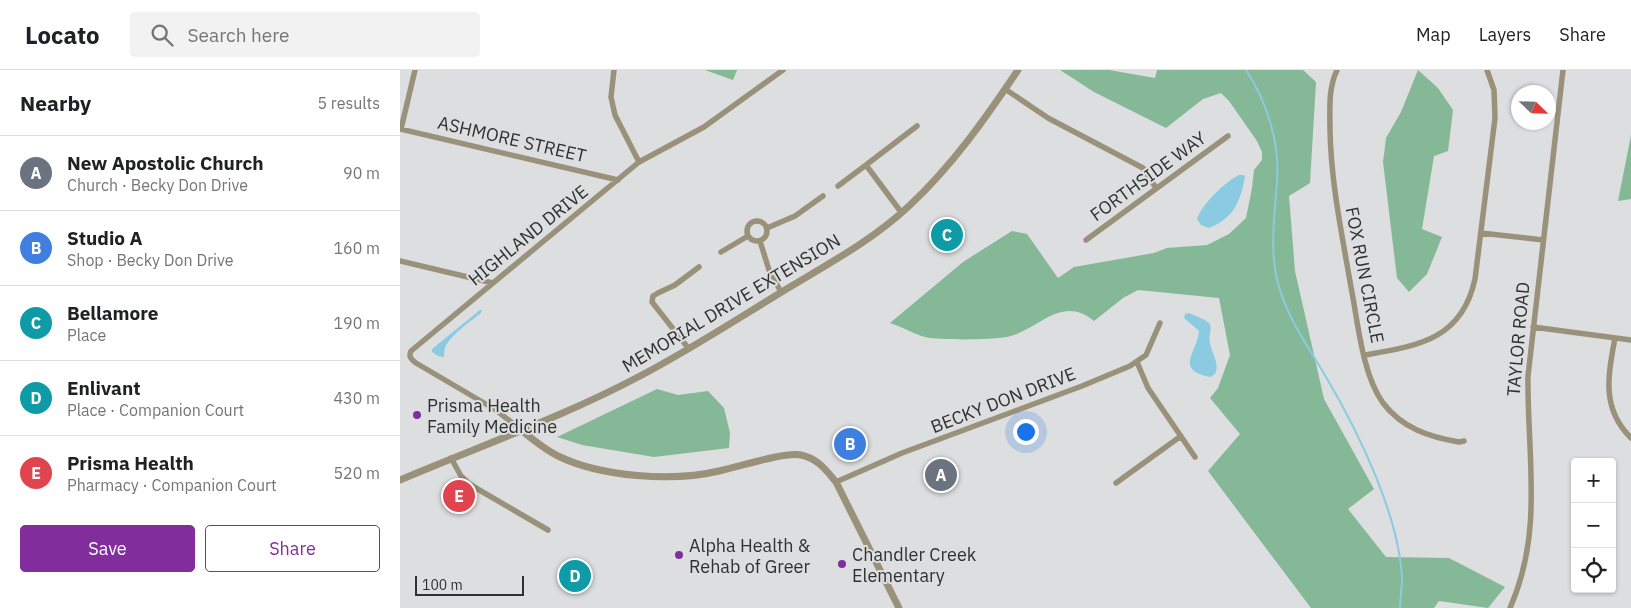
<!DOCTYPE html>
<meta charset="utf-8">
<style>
body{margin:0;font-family:"IBM Plex Sans",sans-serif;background:#f2f2f2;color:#202124}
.controls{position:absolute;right:15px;bottom:15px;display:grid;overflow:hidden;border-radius:5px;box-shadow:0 1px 4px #0004}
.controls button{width:45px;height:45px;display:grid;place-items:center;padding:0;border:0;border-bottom:1px solid #e0e0e0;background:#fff;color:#202124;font:25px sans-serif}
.compass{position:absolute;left:1111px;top:15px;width:45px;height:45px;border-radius:50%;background:#fff;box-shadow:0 1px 4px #0004;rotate:113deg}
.scale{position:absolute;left:15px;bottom:12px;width:109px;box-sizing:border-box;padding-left:5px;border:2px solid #2f3030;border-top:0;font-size:14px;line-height:18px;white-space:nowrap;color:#2f3030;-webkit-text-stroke:4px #dddedf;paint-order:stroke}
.you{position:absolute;left:625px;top:361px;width:18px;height:18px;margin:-12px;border:4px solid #fff;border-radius:50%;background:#1a73e8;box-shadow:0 0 0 8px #1a73e833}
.badge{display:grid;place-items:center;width:32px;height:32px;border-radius:50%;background:#812e9c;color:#fff;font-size:16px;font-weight:700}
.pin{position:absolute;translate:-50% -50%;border:2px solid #fff;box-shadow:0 1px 5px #0006}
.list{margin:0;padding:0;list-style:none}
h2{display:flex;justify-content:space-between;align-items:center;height:65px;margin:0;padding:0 20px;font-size:21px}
h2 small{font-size:16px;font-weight:400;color:#757577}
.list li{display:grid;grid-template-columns:32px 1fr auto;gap:15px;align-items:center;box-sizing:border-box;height:75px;padding:0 20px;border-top:1px solid #e0e0e0}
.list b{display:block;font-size:19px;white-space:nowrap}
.list p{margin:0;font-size:16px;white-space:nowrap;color:#757577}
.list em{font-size:16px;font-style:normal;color:#757577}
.actions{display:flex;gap:10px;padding:15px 20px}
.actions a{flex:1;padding:11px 0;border:1px solid #812e9c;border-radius:5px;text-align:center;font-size:18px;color:#812e9c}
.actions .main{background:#812e9c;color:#fff}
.icon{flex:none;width:28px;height:28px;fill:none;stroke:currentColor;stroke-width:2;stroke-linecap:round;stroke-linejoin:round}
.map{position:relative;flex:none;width:1231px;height:538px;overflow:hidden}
header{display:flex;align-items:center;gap:30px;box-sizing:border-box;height:70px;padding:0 25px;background:#fff;border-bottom:1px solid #e0e0e0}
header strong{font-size:24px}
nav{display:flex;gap:28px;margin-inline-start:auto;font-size:18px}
.search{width:350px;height:45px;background:#f2f2f2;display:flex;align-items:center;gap:12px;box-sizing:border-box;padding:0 18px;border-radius:5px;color:#757577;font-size:19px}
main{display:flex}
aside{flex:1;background:#fff}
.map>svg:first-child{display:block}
.forest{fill:#85b896}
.water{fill:#8acbe1}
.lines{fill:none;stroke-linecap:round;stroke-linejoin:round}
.stream{stroke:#8acbe1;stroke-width:2}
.minor{stroke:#9a917b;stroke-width:5.5}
.tertiary{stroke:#9a917b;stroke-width:7}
.poi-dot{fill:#812e9c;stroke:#dddedf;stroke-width:2}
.labels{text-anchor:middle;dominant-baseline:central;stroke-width:4;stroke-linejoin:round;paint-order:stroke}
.street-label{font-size:18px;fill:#2f3030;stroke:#dddedf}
.poi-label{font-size:18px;fill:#2f3030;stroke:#dddedf;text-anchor:start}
</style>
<header>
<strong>Locato</strong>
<div class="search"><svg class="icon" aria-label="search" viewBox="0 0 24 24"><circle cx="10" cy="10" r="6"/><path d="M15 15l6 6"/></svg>Search here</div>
<nav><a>Map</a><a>Layers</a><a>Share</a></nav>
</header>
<main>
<aside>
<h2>Nearby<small>5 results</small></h2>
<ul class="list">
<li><span class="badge" style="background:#6b7280">A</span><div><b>New Apostolic Church</b><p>Church · Becky Don Drive</p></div><em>90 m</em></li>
<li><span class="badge" style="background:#3f7fe0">B</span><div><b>Studio A</b><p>Shop · Becky Don Drive</p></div><em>160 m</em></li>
<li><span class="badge" style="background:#0f9aa8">C</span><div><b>Bellamore</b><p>Place</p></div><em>190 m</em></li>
<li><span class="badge" style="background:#0f9aa8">D</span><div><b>Enlivant</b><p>Place · Companion Court</p></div><em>430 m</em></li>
<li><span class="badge" style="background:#e0444e">E</span><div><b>Prisma Health</b><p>Pharmacy · Companion Court</p></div><em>520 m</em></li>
</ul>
<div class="actions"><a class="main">Save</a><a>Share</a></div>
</aside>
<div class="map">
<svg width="1231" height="538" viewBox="0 0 1231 538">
<rect width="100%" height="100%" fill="#dddedf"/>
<path class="forest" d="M305 0H337L333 10Z
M660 0H709L755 8 757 0H903L916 12 910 113 889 126 895 201 924 329 974 419 948 439 986 487 1049 488 1105 517 1088 538 1039 531 1034 538H911L808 401 840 364 810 328 818 318 830 285 819 228 738 220 723 228 694 251C661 224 639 260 607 267 589 270 548 270 530 268 517 266 503 257 490 253L563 192 612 161 627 164 658 208 674 197 754 183 767 178 807 175 829 164 846 148 852 118 854 100 862 90V82L857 71 829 31 821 23 803 29 766 58 694 22Z
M1018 0 1038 18 1053 40 1048 81 1034 86 1022 159 1042 167 1027 204 1009 222 997 208 983 92 986 68 1001 42Z
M1231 65V129L1218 131Z
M257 319 278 325 308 321 324 338 330 363 329 378 254 387 182 375 157 367Z"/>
<path class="water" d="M839 105H844L845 107C840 132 834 148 809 158L801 155 797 149C802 134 825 112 839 105Z
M80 240H82L81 243C72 250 48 267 45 278 44 281 44 284 44 287L38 286 32 282V279Z
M789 243 805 250 810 254C812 261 808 266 810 273 812 285 820 293 815 304L810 307C773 300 798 281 799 261L784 248 785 244Z"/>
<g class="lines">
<path class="stream" d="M846 0C867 32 880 73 877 111 875 144 869 180 878 213 887 248 908 276 926 307 958 361 999 445 1002 508 1002 518 1000 528 1000 538"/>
<path class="minor" d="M214 0 211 27 215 45 239 92
M937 0C928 19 930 39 930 60 931 113 942 165 951 217 958 252 962 304 983 333 1002 358 1029 367 1059 372L1064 371
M605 19 648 48 743 98 756 118
M0 59 218 110
M1 59 15 0
M438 116 466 95
M501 142 466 95 517 56
M347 161a10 10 0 1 1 20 0a10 10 0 1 1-20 0Z
M367 158 395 146 423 126
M1081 163 1143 170
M686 170 828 66
M360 171 369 200 381 222
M321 182 348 166
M0 191 93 213
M1133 257 1231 270
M1215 268C1208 306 1201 338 1231 368
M289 279 252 232 253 226 258 223 275 215 299 197
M965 285C1017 276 1062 270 1075 209L1095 48 1094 20 1087 0
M737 292 748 318 795 387
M121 360 96 340 16 293C12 290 8 287 11 281L239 92 304 57 383 0
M51 388 61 406 69 414 148 460
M436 412 502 383 682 316 730 296 746 285 760 253
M716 413 781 366
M1110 538C1144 461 1127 387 1128 306L1163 0"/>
<path class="tertiary" d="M121 360C132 369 144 379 158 386 201 407 273 412 319 401 338 397 383 382 401 385 417 388 426 400 436 412L499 538
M0 410C80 376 163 347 240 306 288 281 334 251 380 223 424 196 472 171 509 136 552 96 585 49 618 0"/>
</g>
<g class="poi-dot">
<circle cx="17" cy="345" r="5"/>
<circle cx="279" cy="485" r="5"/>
<circle cx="442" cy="494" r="5"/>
</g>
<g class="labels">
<g class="street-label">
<text transform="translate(112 69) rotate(13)">ASHMORE STREET</text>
<text transform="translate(748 106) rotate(-36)">FORTHSIDE WAY</text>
<text transform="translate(128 165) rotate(-39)">HIGHLAND DRIVE</text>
<text transform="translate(965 205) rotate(79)">FOX RUN CIRCLE</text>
<text transform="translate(331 233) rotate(-31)">MEMORIAL DRIVE EXTENSION</text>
<text transform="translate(1118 269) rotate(-85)">TAYLOR ROAD</text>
<text transform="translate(603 330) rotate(-21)">BECKY DON DRIVE</text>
</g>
<g class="poi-label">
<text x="27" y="335">Prisma Health<tspan x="27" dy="21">Family Medicine</tspan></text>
<text x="289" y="475">Alpha Health &amp;<tspan x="289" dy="21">Rehab of Greer</tspan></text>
<text x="452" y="484">Chandler Creek<tspan x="452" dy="21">Elementary</tspan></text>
</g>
</g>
</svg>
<div class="controls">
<button>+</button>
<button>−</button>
<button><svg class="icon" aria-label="locate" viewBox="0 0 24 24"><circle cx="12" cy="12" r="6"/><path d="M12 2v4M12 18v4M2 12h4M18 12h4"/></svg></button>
</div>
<svg class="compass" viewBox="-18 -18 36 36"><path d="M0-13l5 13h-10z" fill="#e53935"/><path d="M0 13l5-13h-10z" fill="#757577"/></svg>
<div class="scale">100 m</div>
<div class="you"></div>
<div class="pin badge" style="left:541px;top:405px;background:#6b7280">A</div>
<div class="pin badge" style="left:450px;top:374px;background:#3f7fe0">B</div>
<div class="pin badge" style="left:547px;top:165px;background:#0f9aa8">C</div>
<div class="pin badge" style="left:175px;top:506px;background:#0f9aa8">D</div>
<div class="pin badge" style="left:59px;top:426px;background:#e0444e">E</div>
</div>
</main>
